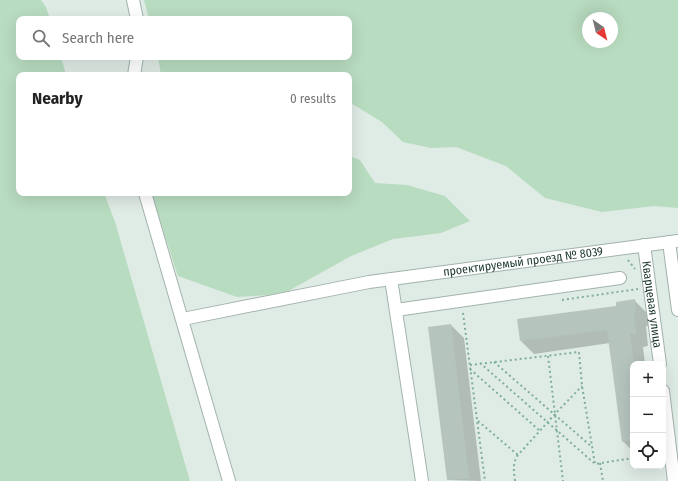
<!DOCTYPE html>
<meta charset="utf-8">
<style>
body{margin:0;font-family:"Fira Sans Condensed",sans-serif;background:#f6f6f6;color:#222}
.controls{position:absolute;right:12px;bottom:12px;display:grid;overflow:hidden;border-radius:8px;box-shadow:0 4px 16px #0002}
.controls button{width:36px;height:36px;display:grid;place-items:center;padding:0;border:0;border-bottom:1px solid #e0e0e0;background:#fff;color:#222;font:20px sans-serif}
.compass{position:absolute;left:582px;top:12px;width:36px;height:36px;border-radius:50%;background:#fff;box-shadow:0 4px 16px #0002;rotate:145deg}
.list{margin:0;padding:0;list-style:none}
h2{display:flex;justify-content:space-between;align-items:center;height:52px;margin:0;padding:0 16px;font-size:17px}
h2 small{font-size:13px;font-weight:400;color:#767676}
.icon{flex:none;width:22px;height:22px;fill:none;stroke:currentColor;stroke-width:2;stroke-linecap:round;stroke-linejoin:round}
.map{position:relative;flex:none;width:678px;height:481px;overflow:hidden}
.search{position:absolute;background:#fff;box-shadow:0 4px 16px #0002;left:16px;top:16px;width:336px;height:44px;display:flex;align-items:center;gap:10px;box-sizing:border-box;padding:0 14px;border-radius:8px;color:#767676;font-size:15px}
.panel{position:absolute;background:#fff;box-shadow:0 4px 16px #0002;left:16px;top:72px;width:336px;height:124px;border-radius:8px}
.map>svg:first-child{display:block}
.green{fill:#b8dcc0;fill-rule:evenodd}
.shadow{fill:#0003}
.building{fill:#b5c5be}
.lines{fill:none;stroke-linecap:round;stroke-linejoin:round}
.minor-casing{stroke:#a2b3ac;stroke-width:14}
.path{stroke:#7fae9e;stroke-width:2;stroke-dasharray:2 3;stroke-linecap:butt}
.minor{stroke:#fff;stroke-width:12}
.labels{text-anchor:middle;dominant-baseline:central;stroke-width:3.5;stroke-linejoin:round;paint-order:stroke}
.street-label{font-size:12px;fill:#203b32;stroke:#f0f7f3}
</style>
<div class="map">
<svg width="678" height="481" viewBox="0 0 678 481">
<rect width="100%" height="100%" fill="#dfebe5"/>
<path class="green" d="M0 0H41L46 7 50 19H19V57H61L66 75H19V193H104L115 222 190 481H0Z
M144 0H678V208L654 206 602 212 545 198 506 166 456 147 431 148 403 142 382 122 349 102V75H161L158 57H349V19H149ZM588 18H612V42H588Z
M349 156 360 160 375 183 407 185 445 196 470 221 441 233 393 239 351 256 283 294 237 297 178 276 153 199 154 193H349Z"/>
<path class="shadow" d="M634 300 647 313 649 326H646L648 346 643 347 645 364H633V452L623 441 610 343 534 354 521 341Z
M451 325 464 338 481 481 448 480Z"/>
<path class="building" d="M635 299 636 313H634L636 333 630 334 634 364 633 440 622 442 607 330 520 341 517 319 616 306V302Z
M451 324 469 478 447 480 428 327Z"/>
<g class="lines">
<defs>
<g id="minor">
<path d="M133 0 137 19"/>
<path d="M134 75 137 57"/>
<path d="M145 193 229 481"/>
<path d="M669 242 678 310"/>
<path id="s1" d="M644 245 660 364"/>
<path d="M391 279 422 481"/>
<path d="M396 310 620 278"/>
<path id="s2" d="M183 319 369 282 678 241"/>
<path d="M663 391 674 481"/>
</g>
</defs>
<use href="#minor" class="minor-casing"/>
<path class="path" d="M628 260 635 269
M562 300 638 289
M463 313 485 481
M548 356 563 481
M494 362 592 447
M480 363 594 463
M470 365 579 352 582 386 595 464 633 458
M470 369 540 431
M478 421 518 455
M600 463 603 481
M515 481C514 472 512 463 518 455L555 414 582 386"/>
<use href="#minor" class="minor"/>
</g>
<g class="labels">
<g class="street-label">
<text stroke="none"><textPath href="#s2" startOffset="345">проектируемый проезд № 8039</textPath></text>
<text stroke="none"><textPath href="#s1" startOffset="60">Кварцевая улица</textPath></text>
</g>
</g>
</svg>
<div class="controls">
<button>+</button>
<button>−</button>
<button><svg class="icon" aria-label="locate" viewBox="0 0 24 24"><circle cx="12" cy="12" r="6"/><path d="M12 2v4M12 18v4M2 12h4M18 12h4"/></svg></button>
</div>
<svg class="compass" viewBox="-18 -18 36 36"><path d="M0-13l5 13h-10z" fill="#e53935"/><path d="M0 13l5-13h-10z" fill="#767676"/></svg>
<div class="search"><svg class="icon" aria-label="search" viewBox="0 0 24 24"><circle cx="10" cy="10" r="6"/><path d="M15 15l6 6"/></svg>Search here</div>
<section class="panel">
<h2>Nearby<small>0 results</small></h2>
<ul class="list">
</ul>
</section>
</div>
